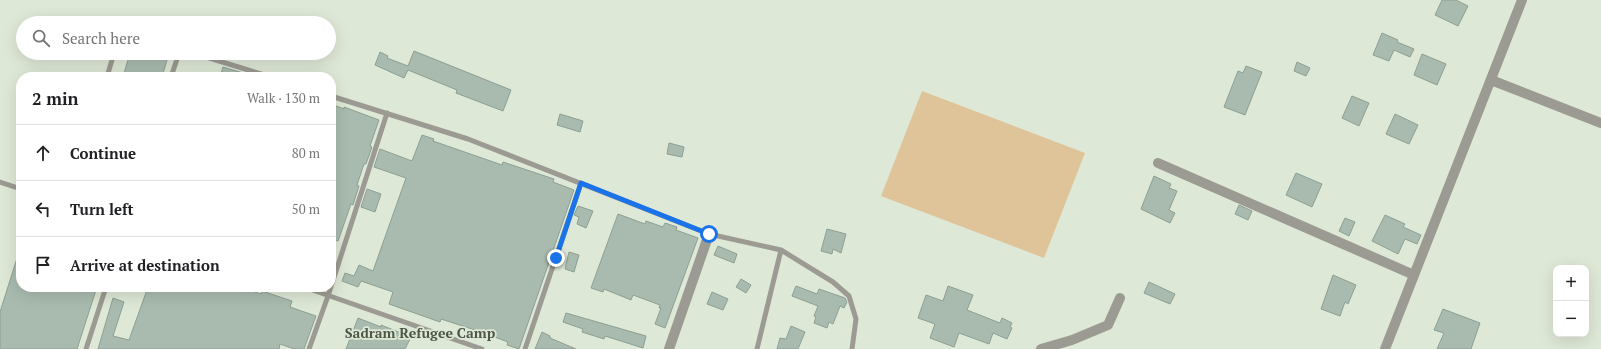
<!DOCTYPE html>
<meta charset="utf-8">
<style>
body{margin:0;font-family:"PT Serif",serif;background:#f6f6f6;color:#202124}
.controls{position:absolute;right:12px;bottom:12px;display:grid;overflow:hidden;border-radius:8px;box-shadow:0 4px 16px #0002}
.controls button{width:36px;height:36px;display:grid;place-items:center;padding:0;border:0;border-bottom:1px solid #e0e0e0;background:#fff;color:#202124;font:20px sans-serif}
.stop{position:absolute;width:12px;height:12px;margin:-9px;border:3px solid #1a73e8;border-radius:50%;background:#fff}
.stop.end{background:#1a73e8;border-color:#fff;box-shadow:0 1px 4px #0008}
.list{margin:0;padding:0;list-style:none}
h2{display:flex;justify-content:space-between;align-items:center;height:52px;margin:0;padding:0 16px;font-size:17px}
h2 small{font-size:13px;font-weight:400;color:#757577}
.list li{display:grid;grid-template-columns:26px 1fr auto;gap:12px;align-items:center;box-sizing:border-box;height:56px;padding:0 16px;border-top:1px solid #e0e0e0}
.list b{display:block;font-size:15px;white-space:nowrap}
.list em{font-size:13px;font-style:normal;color:#757577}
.icon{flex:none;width:22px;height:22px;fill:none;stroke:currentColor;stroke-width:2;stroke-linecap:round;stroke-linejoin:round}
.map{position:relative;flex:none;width:1601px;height:349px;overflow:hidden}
.search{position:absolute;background:#fff;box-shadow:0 4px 16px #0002;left:16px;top:16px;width:320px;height:44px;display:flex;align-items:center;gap:10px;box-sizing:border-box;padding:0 14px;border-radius:22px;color:#757577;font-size:15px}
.panel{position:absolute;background:#fff;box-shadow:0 4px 16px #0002;left:16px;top:72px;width:320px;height:220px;border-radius:16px}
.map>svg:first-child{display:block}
.green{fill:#dfc49a}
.building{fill:#a9bbaf;stroke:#8d9f94}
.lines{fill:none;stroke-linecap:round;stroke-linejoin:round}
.service{stroke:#9b9b93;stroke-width:5}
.minor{stroke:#9b9b93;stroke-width:10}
.route{stroke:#1a73e8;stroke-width:5}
.labels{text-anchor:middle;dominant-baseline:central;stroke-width:3.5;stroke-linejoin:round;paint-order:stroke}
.quarter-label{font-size:14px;font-weight:bold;fill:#4d5647;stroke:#dee8d6}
</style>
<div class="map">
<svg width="1601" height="349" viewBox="0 0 1601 349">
<rect width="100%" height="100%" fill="#dee8d6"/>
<path class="green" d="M922 91 1085 153 1044 258 881 196Z"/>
<path class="building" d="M1442 0H1456L1468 6 1458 26 1435 15Z
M1382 33 1398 40 1397 42 1414 49 1410 57 1394 50 1389 61 1373 55Z
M414 51 511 90 503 111 456 93 457 90 408 70 404 78 375 65 380 52 388 56 387 58 408 66Z
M130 53H169L162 77H123Z
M1422 54 1446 64 1437 85 1414 75Z
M1297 62 1310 68 1306 76 1294 71Z
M1246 66 1262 72 1245 115 1224 107 1238 71 1243 73Z
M223 67 253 76V77H220Z
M1352 96 1369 103 1359 126 1342 118Z
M331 104 344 109V107L379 120 370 146 372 147 366 164H364L357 185 359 186 353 205 351 204 338 241 331 239Z
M560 114 583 121 580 132 557 125Z
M1395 114 1418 125 1409 144 1386 134Z
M422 135 434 139 433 141 502 165 503 162 554 179 553 182 574 190 519 349 507 345 508 342 481 332 441 319 440 322 389 304 393 292 361 281 358 287 342 281 345 273 354 276 359 265 373 271 406 178 374 167 380 149 412 161Z
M669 143 684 147 682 157 667 154Z
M1296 173 1322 184 1312 207 1286 195Z
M1154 176 1171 184 1169 188 1177 191 1169 210 1175 213 1170 223 1141 209Z
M367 189 381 194 375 212 361 207Z
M1239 205 1252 211 1248 220 1235 214Z
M578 206 593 211 586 228 577 224 579 217 574 215Z
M618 214 645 224 646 221 663 227 665 223 677 227 676 230 698 238 665 328 655 324 661 308H659L660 305 633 295 631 300 604 289 603 292 591 288Z
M1385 215 1405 224 1403 227 1421 235 1417 244 1405 239 1398 254 1372 241Z
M1345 218 1355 222 1349 236 1339 231Z
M827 229 846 234 841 253 833 249 832 254 821 251Z
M718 246 737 254 734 263 714 255Z
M19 252H21V287H97L77 349H0V312Z
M569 252 579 255 574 272 565 269Z
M1333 275 1356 285 1348 304 1345 302 1340 316 1321 309Z
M741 279 751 285 746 293 736 287Z
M1149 282 1175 294 1170 304 1144 293Z
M796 286 817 294 819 289 845 298 847 302 844 308 840 306 833 324 829 322 827 328 814 323 816 317 814 316 818 306 792 296Z
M948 286 973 295 967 310 1000 323 1002 318 1012 323 1010 327 1012 328 1007 339 993 333 989 344 959 333 954 347 930 338 935 324 918 318 926 295 943 301Z
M148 287H239L261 294 262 291 292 301 290 307 316 316 304 349H294L280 344 279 349H98L113 298 124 302 113 336 129 340Z
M712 292 728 299 723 310 707 304Z
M1443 309 1480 323 1471 349H1437L1444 333 1434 330Z
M566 313 646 336 643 348 605 336 604 339 582 332 583 329 563 322Z
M358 318 381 327V325L411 337 405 349H346Z
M791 326 805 332 798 349H777L780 338 786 339Z
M542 332 550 336V338L576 349H535Z"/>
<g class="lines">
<path class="service" d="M193 53 271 77
M107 77 114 53
M171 77 179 53
M331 96 468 139 709 234 781 250 833 282 849 296 856 319 852 349
M0 182 21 189
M304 287 482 349
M86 349 106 287
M309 349 328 296 387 113
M525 349 581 183
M757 349 781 250"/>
<path class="minor" d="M1491 80 1601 123
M1158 163 1414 275
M669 349 709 234
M1041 349 1072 340 1108 325 1120 298
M1385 349 1522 0"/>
</g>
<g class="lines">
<path class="route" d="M556 258 581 183 709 234"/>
</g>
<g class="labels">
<g class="quarter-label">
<text x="420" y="332">Sadram Refugee Camp</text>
</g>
</g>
</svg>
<div class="controls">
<button>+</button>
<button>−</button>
</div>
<div class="stop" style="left:709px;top:234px"></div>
<div class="stop end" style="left:556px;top:258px"></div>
<div class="search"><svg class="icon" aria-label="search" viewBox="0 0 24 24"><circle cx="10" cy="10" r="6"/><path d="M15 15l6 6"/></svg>Search here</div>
<section class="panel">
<h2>2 min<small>Walk · 130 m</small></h2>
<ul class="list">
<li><svg class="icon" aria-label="ahead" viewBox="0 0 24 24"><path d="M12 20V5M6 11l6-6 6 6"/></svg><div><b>Continue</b></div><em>80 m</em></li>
<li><svg class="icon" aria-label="left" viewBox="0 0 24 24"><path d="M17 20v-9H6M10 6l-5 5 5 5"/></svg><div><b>Turn left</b></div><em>50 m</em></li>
<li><svg class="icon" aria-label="arrive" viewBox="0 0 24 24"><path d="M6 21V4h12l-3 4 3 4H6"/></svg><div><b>Arrive at destination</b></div></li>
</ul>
</section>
</div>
